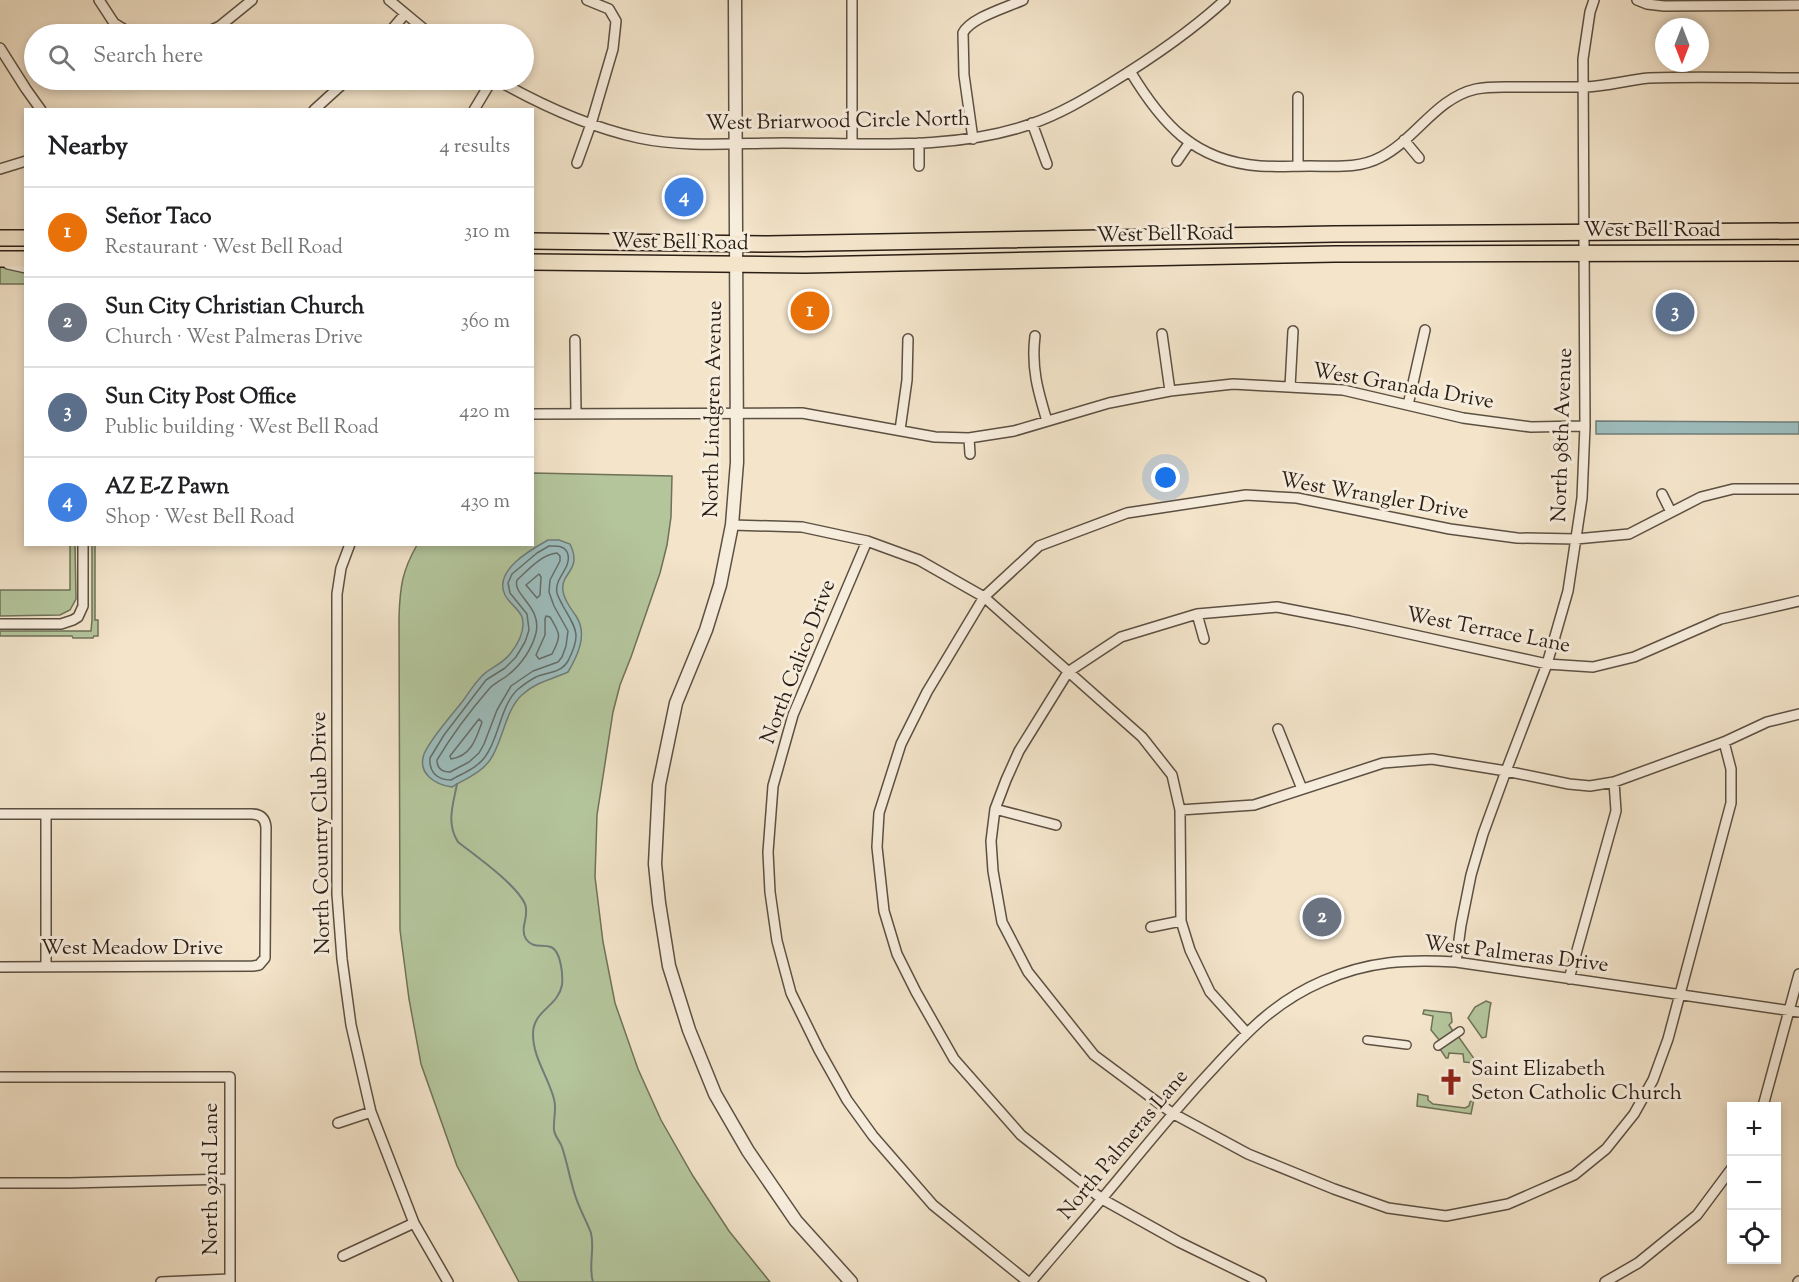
<!DOCTYPE html>
<meta charset="utf-8">
<style>
body{margin:0;font-family:"Sorts Mill Goudy",serif;background:#f6f6f6;color:#202124}
.controls{position:absolute;right:18px;bottom:18px;display:grid;overflow:hidden;border-radius:0px;box-shadow:0 3px 9px #0003}
.controls button{width:54px;height:54px;display:grid;place-items:center;padding:0;border:0;border-bottom:2px solid #e0e0e0;background:#fff;color:#202124;font:30px sans-serif}
.compass{position:absolute;left:1655px;top:18px;width:54px;height:54px;border-radius:50%;background:#fff;box-shadow:0 3px 9px #0003;rotate:180deg}
.you{position:absolute;left:1166px;top:478px;width:21px;height:21px;margin:-15px;border:4px solid #fff;border-radius:50%;background:#1a73e8;box-shadow:0 0 0 9px #1a73e833}
.badge{display:grid;place-items:center;width:39px;height:39px;border-radius:50%;background:#db2777;color:#fff;font-size:20px;font-weight:700}
.pin{position:absolute;translate:-50% -50%;border:3px solid #fff;box-shadow:0 2px 6px #0006}
.list{margin:0;padding:0;list-style:none}
h2{display:flex;justify-content:space-between;align-items:center;height:78px;margin:0;padding:0 24px;font-size:26px}
h2 small{font-size:20px;font-weight:400;color:#757577}
.list li{display:grid;grid-template-columns:39px 1fr auto;gap:18px;align-items:center;box-sizing:border-box;height:90px;padding:0 24px;border-top:2px solid #e0e0e0}
.list b{display:block;font-size:22px;white-space:nowrap}
.list p{margin:0;font-size:20px;white-space:nowrap;color:#757577}
.list em{font-size:20px;font-style:normal;color:#757577}
.icon{flex:none;width:33px;height:33px;fill:none;stroke:currentColor;stroke-width:2;stroke-linecap:round;stroke-linejoin:round}
.map{position:relative;flex:none;width:1799px;height:1282px;overflow:hidden}
.search{position:absolute;background:#fff;box-shadow:0 3px 9px #0003;left:24px;top:24px;width:510px;height:66px;display:flex;align-items:center;gap:15px;box-sizing:border-box;padding:0 21px;border-radius:33px;color:#757577;font-size:22px}
.panel{position:absolute;background:#fff;box-shadow:0 3px 9px #0003;left:24px;top:108px;width:510px;height:438px;border-radius:0px}
.map>svg:first-child{display:block}
.green{fill:#b4c59c;stroke:#6f7258;stroke-width:1.5}
.water{fill:#9dbdbd;stroke:#6f7d7a;stroke-width:1.5}
.lines{fill:none;stroke-linecap:round;stroke-linejoin:round}
.shore{stroke:#646e69;stroke-width:1.5}
.stream{stroke:#6f7d7a;stroke-width:2}
.pedestrian-casing{stroke:#5c5042;stroke-width:10}
.minor-casing{stroke:#5c5042;stroke-width:12}
.tertiary-casing{stroke:#5c5042;stroke-width:15}
.primary-casing{stroke:#2a1e15;stroke-width:18}
.pedestrian{stroke:#f7eddd;stroke-width:7}
.minor{stroke:#f7eddd;stroke-width:9}
.tertiary{stroke:#f7eddd;stroke-width:12}
.primary{stroke:#f3e4ca;stroke-width:15}
.labels{text-anchor:middle;dominant-baseline:central;stroke-width:6;stroke-linejoin:round;paint-order:stroke}
.street-label{font-size:21px;fill:#2a1e15;stroke:#f7eddd}
.poi-label{font-size:21px;fill:#2a1e15;stroke:#f7eddd;text-anchor:start}
</style>
<div class="map">
<svg width="1799" height="1282" viewBox="0 0 1799 1282">
<rect width="100%" height="100%" fill="#f3e4ca"/>
<filter id="stains"><feTurbulence type="fractalNoise" baseFrequency=".00333" numOctaves="4"/><feColorMatrix values="0 0 0 0 .2 0 0 0 0 .09 0 0 0 0 .02 0 0 0 .5 -.17"/></filter>
<radialGradient id="worn" r=".72"><stop offset=".6" stop-color="#630" stop-opacity="0"/><stop offset="1" stop-color="#630" stop-opacity=".3"/></radialGradient>
<path class="green" d="M0 266 25 270V284H0Z
M533 473 672 476 671 517 667 545 660 573 631 657 620 685 613 712 597 815 595 877 603 942 615 1003 638 1069 661 1120 693 1176 729 1231 770 1282H519L457 1166 421 1064 409 999 400 930 399 617C400 587 402 571 417 545L532 544Z
M70 545H75L76 599 70 610 60 615 0 616V590H70Z
M92 545H95V620H98V636H94L93 638H73L72 636H0V631H91L92 620Z
M1486 1001 1491 1003 1490 1007 1486 1037 1482 1038 1468 1018 1475 1007Z
M1424 1010 1451 1013 1452 1022 1449 1025 1453 1031 1440 1041 1431 1030 1433 1016 1423 1014Z
M1458 1036 1475 1060 1474 1063 1464 1062 1463 1054 1449 1053 1448 1058H1446L1440 1049Z
M1418 1094 1428 1096V1100L1433 1104 1465 1108 1469 1106 1470 1102 1474 1099 1471 1114 1417 1106Z"/>
<path class="water" d="M1596 421 1799 422V434H1596Z
M548 540H559L570 544C583 571 560 572 563 591 564 600 571 609 576 616 588 634 578 655 568 672 553 679 536 682 523 694 505 709 503 742 490 760 481 773 465 779 452 787 436 785 417 774 424 754 431 738 451 716 462 702 468 694 474 684 481 677 489 668 500 666 510 654 518 644 526 631 522 617 519 609 509 603 505 595 493 571 530 550 548 540Z"/>
<g class="lines">
<path class="shore" d="M549 546C556 546 566 545 568 555 571 569 554 578 557 593 558 597 561 602 563 606 576 629 582 634 568 661 561 673 548 672 536 677 530 680 522 686 517 690 500 707 499 739 485 757 477 768 463 773 451 780 437 780 429 772 430 758L444 735 486 680 505 668 516 657 525 642 529 630 527 614 510 593 508 583 512 574 537 553Z
M557 553 560 556V561L550 580 549 592 554 606 568 631 566 646 562 657 558 662 533 671 511 686 497 710 484 744 479 753 469 762 450 772C442 772 437 768 437 760 452 735 470 711 489 689 494 683 502 680 508 675 521 665 532 649 536 633 542 606 512 595 517 580 528 570 542 554 557 553Z
M539 574 541 577 540 595 537 598 526 585Z
M546 616 550 617C560 634 562 635 552 654L539 659 536 655 545 635V619Z
M479 719 482 722C476 739 471 756 451 759L450 756Z"/>
<path class="stream" d="M457 784C453 805 446 823 458 842 476 856 516 884 525 904 530 916 519 928 526 939 533 949 541 944 551 947 561 951 563 975 562 985 558 1007 533 1010 533 1034 533 1058 548 1076 554 1099 557 1109 553 1120 554 1130 555 1137 560 1141 562 1147 567 1162 570 1179 575 1195 579 1208 586 1220 591 1233 595 1249 588 1266 593 1282"/>
<defs>
<path id="pedestrian" d="M1367 1040 1407 1045
M1438 1046 1460 1031"/>
<path id="minor" d="M99 0 114 23 132 34
M389 0 430 34
M852 0V143
M1637 0 1647 4 1664 6 1799 5
M203 34 220 26 252 0
M388 34 405 14
M0 48 26 89 41 110
M1130 71C1162 124 1194 161 1260 166 1276 167 1293 166 1310 166 1334 166 1359 169 1381 157 1416 139 1436 98 1476 89 1490 86 1504 87 1517 87 1540 87 1563 87 1586 87 1607 86 1628 80 1649 78 1699 76 1749 78 1799 78
M497 80C541 105 589 127 639 138 686 148 736 143 784 143 865 143 953 151 1031 124 1060 114 1085 99 1111 83 1152 58 1190 32 1225 0
M1298 97V166
M314 110 347 80
M474 110 492 80
M1032 123 1047 164
M973 139 964 75 963 33C970 18 1008 7 1023 0
M1404 140 1419 158
M919 143V166
M1177 161 1190 142
M577 163 591 124 613 49 616 21 609 9 587 0
M0 169 26 161
M8 264 26 268
M1162 334 1170 391
M1035 336C1031 368 1038 391 1047 421
M575 340 576 413
M1290 387 1293 331
M1408 405 1425 330
M532 414 802 413 935 437 969 438 1014 431 1109 403 1170 391 1233 384 1343 390 1463 418 1531 427 1585 426
M900 430 907 380 908 339
M969 438 970 454
M1662 494 1671 512
M732 525 802 527 867 541 919 560 984 597 1142 737 1172 775 1180 810 1181 921 1190 950 1210 992 1246 1032
M867 541 793 715 773 786 768 852 770 892 777 941 791 993 819 1050 847 1100 873 1136 933 1205 1028 1282
M350 544 341 568 337 594V894L342 959 351 1025 371 1112 414 1223 448 1282
M1197 614 1204 639
M0 624H61L73 620 78 617 83 606V544
M1278 729 1302 789
M1724 742 1731 769V803L1668 1039 1653 1080 1634 1114 1606 1149 1574 1175 1508 1204 1446 1216 1388 1208 1334 1189 1248 1154 1172 1113 1094 1055 1028 972 1002 922 993 871 991 841 995 809 1006 780 1019 751 1068 672 1121 637 1197 614 1277 607 1350 621 1547 664 1593 667 1634 657 1721 619 1799 601
M995 809 1056 825
M1180 810 1254 805 1383 763 1432 759 1506 771 1569 784 1590 786 1614 782 1724 742 1767 722 1799 714
M0 814H251C260 814 265 818 266 827L265 958 259 965 253 966 0 967
M46 814V967
M1151 927 1181 921
M1456 962 1461 925 1471 875 1483 834 1506 771 1547 664 1568 591 1582 498 1585 426 1583 59 1590 12 1594 0
M1569 979 1616 811 1614 782
M0 1077H230V1282
M1763 1106 1799 974
M338 1123 371 1112
M0 1183H70L230 1179
M343 1256 414 1223
M161 1282 230 1279
M1031 1282C1062 1245 1094 1209 1125 1171 1153 1137 1181 1103 1211 1071 1246 1033 1274 1002 1323 981 1368 961 1408 959 1456 962L1799 1012
M1261 1282 1179 1242 1102 1199 1021 1135 954 1059 916 992 897 954 884 911 877 847 879 813 901 744 927 692 984 597 1039 546 1127 513 1246 495 1297 498 1450 529 1517 538 1576 539 1629 534 1701 497 1733 489H1799
M1605 1282 1638 1263 1697 1215 1732 1168
M1798 1282 1799 1281"/>
<path id="tertiary" d="M735 0 737 462 732 525 720 585 706 630 676 703 659 785 655 864 659 903 669 966 689 1030 715 1094 748 1151 796 1221 851 1282"/>
<path id="primary" d="M0 238H26
M532 241 768 244 1334 234 1799 231
M0 259H26
M532 262 805 265 1335 254 1799 253"/>
</defs>
<use href="#pedestrian" class="pedestrian-casing"/>
<use href="#minor" class="minor-casing"/>
<use href="#tertiary" class="tertiary-casing"/>
<use href="#primary" class="primary-casing"/>
<use href="#pedestrian" class="pedestrian"/>
<use href="#minor" class="minor"/>
<use href="#tertiary" class="tertiary"/>
<use href="#primary" class="primary"/>
</g>
<defs>
<symbol id="church-bare" viewBox="-9 -9 18 18"><path d="M-1.2-6h2.4v3.5h3.3v2.4h-3.3V6h-2.4V-.1h-3.3v-2.4h3.3Z" fill="#8f2418" stroke="#f7eddd" stroke-width="2.5" paint-order="stroke"/></symbol>
</defs>
<g fill-rule="evenodd">
<use href="#church-bare" x="1432" y="1063" width="38" height="38"/>
</g>
<g class="labels">
<g class="street-label">
<text transform="translate(838 122) rotate(-1)">West Briarwood Circle North</text>
<text x="1652" y="231">West Bell Road</text>
<text transform="translate(1165 235) rotate(-1)">West Bell Road</text>
<text transform="translate(680 243) rotate(1)">West Bell Road</text>
<text transform="translate(1403 387) rotate(10)">West Granada Drive</text>
<text transform="translate(714 409) rotate(-89)">North Lindgren Avenue</text>
<text transform="translate(1563 435) rotate(-88)">North 98th Avenue</text>
<text transform="translate(1374 497) rotate(10)">West Wrangler Drive</text>
<text transform="translate(1488 631) rotate(11)">West Terrace Lane</text>
<text transform="translate(799 662) rotate(-69)">North Calico Drive</text>
<text transform="translate(322 833) rotate(-91)">North Country Club Drive</text>
<text x="132" y="949">West Meadow Drive</text>
<text transform="translate(1516 955) rotate(7)">West Palmeras Drive</text>
<text transform="translate(1124 1145) rotate(-50)">North Palmeras Lane</text>
<text transform="translate(212 1179) rotate(-90)">North 92nd Lane</text>
</g>
<g class="poi-label">
<text x="1471" y="1070">Saint Elizabeth<tspan x="1471" dy="24">Seton Catholic Church</tspan></text>
</g>
</g>
<rect width="100%" height="100%" filter="url(#stains)"/>
<rect width="100%" height="100%" fill="url(#worn)"/>
</svg>
<div class="controls">
<button>+</button>
<button>−</button>
<button><svg class="icon" aria-label="locate" viewBox="0 0 24 24"><circle cx="12" cy="12" r="6"/><path d="M12 2v4M12 18v4M2 12h4M18 12h4"/></svg></button>
</div>
<svg class="compass" viewBox="-18 -18 36 36"><path d="M0-13l5 13h-10z" fill="#e53935"/><path d="M0 13l5-13h-10z" fill="#757577"/></svg>
<div class="you"></div>
<div class="pin badge" style="left:810px;top:311px;background:#e8710a">1</div>
<div class="pin badge" style="left:1322px;top:917px;background:#6b7280">2</div>
<div class="pin badge" style="left:1675px;top:312px;background:#5c6f8a">3</div>
<div class="pin badge" style="left:684px;top:197px;background:#3f7fe0">4</div>
<div class="search"><svg class="icon" aria-label="search" viewBox="0 0 24 24"><circle cx="10" cy="10" r="6"/><path d="M15 15l6 6"/></svg>Search here</div>
<section class="panel">
<h2>Nearby<small>4 results</small></h2>
<ul class="list">
<li><span class="badge" style="background:#e8710a">1</span><div><b>Señor Taco</b><p>Restaurant · West Bell Road</p></div><em>310 m</em></li>
<li><span class="badge" style="background:#6b7280">2</span><div><b>Sun City Christian Church</b><p>Church · West Palmeras Drive</p></div><em>360 m</em></li>
<li><span class="badge" style="background:#5c6f8a">3</span><div><b>Sun City Post Office</b><p>Public building · West Bell Road</p></div><em>420 m</em></li>
<li><span class="badge" style="background:#3f7fe0">4</span><div><b>AZ E-Z Pawn</b><p>Shop · West Bell Road</p></div><em>430 m</em></li>
</ul>
</section>
</div>
